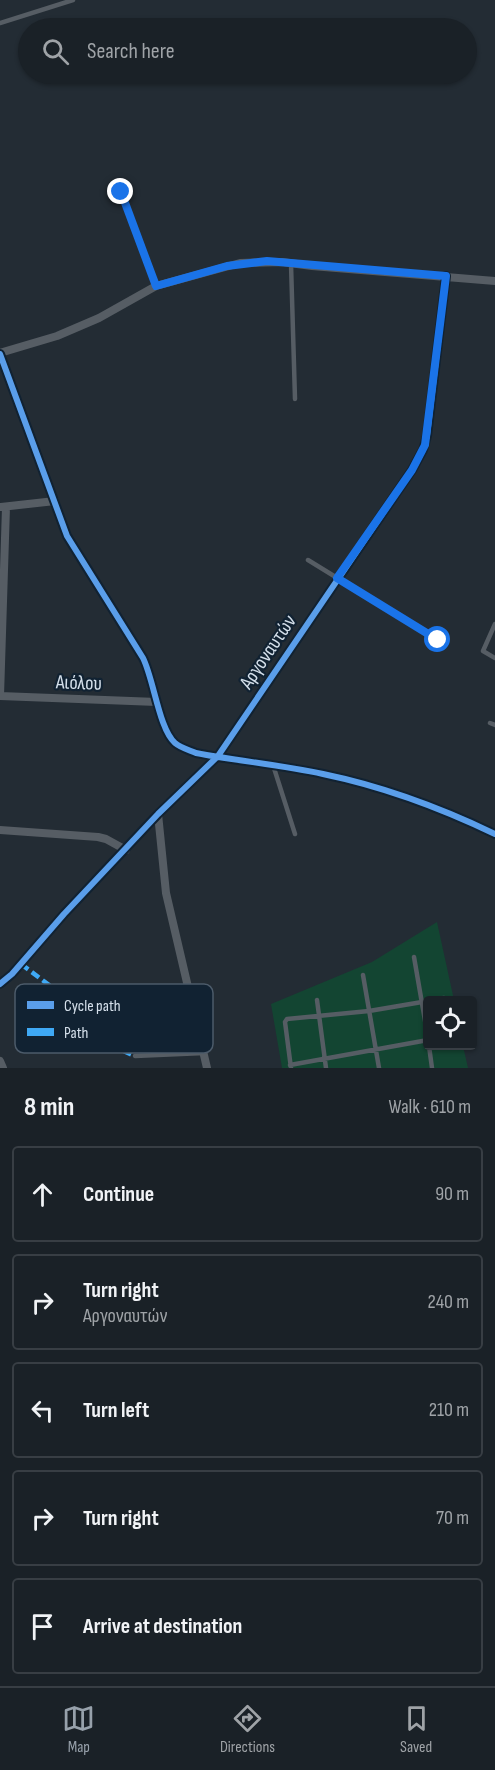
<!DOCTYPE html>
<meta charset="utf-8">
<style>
body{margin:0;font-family:"Sofia Sans Condensed",sans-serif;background:#272e33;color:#f1f3f6}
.controls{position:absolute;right:18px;bottom:18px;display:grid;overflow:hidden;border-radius:6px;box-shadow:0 2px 4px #0004}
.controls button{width:54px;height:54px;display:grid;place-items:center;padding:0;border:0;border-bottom:2px solid #383e44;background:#1a2127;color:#f1f3f6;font:30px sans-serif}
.stop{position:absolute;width:18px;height:18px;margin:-14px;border:4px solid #1a73e8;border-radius:50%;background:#fff}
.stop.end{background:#1a73e8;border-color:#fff;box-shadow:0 2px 6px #0008}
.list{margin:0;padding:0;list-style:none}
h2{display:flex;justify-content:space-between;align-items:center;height:78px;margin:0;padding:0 24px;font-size:26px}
h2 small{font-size:20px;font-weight:400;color:#9fa3a7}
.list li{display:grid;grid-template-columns:39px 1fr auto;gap:18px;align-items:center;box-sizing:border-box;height:96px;margin:0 12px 12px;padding:0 12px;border:2px solid #383e44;border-radius:6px}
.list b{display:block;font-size:22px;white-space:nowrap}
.list p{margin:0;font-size:20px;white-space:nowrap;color:#9fa3a7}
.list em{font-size:20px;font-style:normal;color:#9fa3a7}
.icon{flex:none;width:33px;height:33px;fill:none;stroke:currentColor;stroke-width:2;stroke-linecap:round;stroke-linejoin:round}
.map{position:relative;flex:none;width:495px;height:1068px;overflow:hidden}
.search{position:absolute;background:#1a2127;box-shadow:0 2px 4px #0004;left:18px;right:18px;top:18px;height:66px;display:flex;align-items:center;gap:15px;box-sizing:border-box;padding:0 21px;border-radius:33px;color:#9fa3a7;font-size:22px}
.sheet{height:618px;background:#1a2127}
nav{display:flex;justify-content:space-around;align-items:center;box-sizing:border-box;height:84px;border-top:2px solid #383e44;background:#1a2127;font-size:16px;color:#9fa3a7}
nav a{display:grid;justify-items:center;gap:3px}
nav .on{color:#97a1ab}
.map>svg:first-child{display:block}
.green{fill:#134532}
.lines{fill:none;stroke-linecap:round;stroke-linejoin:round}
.service{stroke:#565d64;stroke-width:4.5}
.minor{stroke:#565d64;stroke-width:8}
.quiet{stroke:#3fa9f5;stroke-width:4.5;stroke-dasharray:9 4.5;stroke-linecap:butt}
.cycleway-casing{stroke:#112232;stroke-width:10}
.cycleway{stroke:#5a9eea;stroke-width:6}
.route{stroke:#1a73e8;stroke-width:8}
.labels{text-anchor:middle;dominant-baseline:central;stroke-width:4.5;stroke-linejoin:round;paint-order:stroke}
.street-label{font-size:20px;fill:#d5e0eb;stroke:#112232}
.key{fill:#112232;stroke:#4c5b6a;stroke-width:1.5}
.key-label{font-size:16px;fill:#d5e0eb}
</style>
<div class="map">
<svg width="495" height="1068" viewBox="0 0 495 1068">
<rect width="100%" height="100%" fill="#232c34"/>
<path class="green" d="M437 922 454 1000H428V1046H463L468 1068H282L271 1004 372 962Z"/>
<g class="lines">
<path class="service" d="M0 23 73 0
M121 192 156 286
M291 264 295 399
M308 560 438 640
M495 624 483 651 495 658
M490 723 495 725
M273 765 295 834
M414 957 428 1038
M363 975 379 1068
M317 1000 326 1068
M430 1000 444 998
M429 1046 432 1068
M135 1056 204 1053
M290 1065 428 1040
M291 1068 285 1022 287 1019 369 1011 428 1001"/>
<path class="minor" d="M0 353 57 336 99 318 156 286 240 263 282 262 312 266 495 281
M0 354 67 536 143 658C154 680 159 729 175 743 181 748 189 750 196 753 238 761 281 765 323 774 381 786 441 808 495 834
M1 507 55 501
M0 696 6 507
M0 696 157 702
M158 814 166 893 207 1068
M0 830 98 837 106 839 126 850
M0 984 12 974 64 914 158 814 218 756 412 470 423 450 427 436 446 276
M0 1061 3 1068"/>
<path class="quiet" d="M21 964 105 1027 121 1050 135 1056"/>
<defs>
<path id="cycleway" d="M0 354 67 536 143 658C154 680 159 729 175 743 181 748 189 750 196 753 238 761 281 765 323 774 381 786 441 808 495 834
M0 984 12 974 64 914 158 814 218 756 412 470 423 450 427 436 446 276"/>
</defs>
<use href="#cycleway" class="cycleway-casing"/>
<use href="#cycleway" class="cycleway"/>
</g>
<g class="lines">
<path class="route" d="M121 192 156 286 227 266 267 261 446 276 425 445 412 470 337 578 438 640"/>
</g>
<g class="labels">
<g class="street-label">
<text transform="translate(268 652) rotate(-56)">Αργοναυτών</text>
<text transform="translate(79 683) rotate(2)">Αιόλου</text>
</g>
</g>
<rect x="15" y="984" width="198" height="69" rx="9" class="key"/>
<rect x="27" y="1001" width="27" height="8" fill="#5a9eea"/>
<rect x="27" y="1028" width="27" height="8" fill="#3fa9f5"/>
<g class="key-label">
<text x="64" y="1011">Cycle path</text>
<text x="64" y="1038">Path</text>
</g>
</svg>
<div class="controls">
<button><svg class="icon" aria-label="locate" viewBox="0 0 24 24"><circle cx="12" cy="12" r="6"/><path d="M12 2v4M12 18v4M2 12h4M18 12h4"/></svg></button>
</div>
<div class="stop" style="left:438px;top:640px"></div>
<div class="stop end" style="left:121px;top:192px"></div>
<div class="search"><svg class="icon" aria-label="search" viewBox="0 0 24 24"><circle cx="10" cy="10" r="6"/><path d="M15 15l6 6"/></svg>Search here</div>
</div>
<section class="sheet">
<h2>8 min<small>Walk · 610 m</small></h2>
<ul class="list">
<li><svg class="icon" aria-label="ahead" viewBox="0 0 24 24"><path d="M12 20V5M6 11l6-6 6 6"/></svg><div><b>Continue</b></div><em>90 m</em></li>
<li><svg class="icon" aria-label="right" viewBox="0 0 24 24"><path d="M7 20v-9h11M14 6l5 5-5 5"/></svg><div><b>Turn right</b><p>Αργοναυτών</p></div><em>240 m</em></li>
<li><svg class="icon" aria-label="left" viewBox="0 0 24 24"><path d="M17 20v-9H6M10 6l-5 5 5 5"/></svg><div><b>Turn left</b></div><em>210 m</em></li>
<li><svg class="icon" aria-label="right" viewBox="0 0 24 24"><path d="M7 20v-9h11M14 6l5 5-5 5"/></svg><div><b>Turn right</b></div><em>70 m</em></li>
<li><svg class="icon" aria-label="arrive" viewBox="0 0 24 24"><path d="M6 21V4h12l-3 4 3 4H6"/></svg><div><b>Arrive at destination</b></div></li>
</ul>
</section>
<nav>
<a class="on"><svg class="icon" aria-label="map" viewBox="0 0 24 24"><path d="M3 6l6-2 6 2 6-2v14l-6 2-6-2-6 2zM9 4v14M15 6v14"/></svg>Map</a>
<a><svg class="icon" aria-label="directions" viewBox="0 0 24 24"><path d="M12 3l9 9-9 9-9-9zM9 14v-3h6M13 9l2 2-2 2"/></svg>Directions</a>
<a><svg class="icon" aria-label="saved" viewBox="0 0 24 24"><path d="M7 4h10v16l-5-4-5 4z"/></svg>Saved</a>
</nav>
